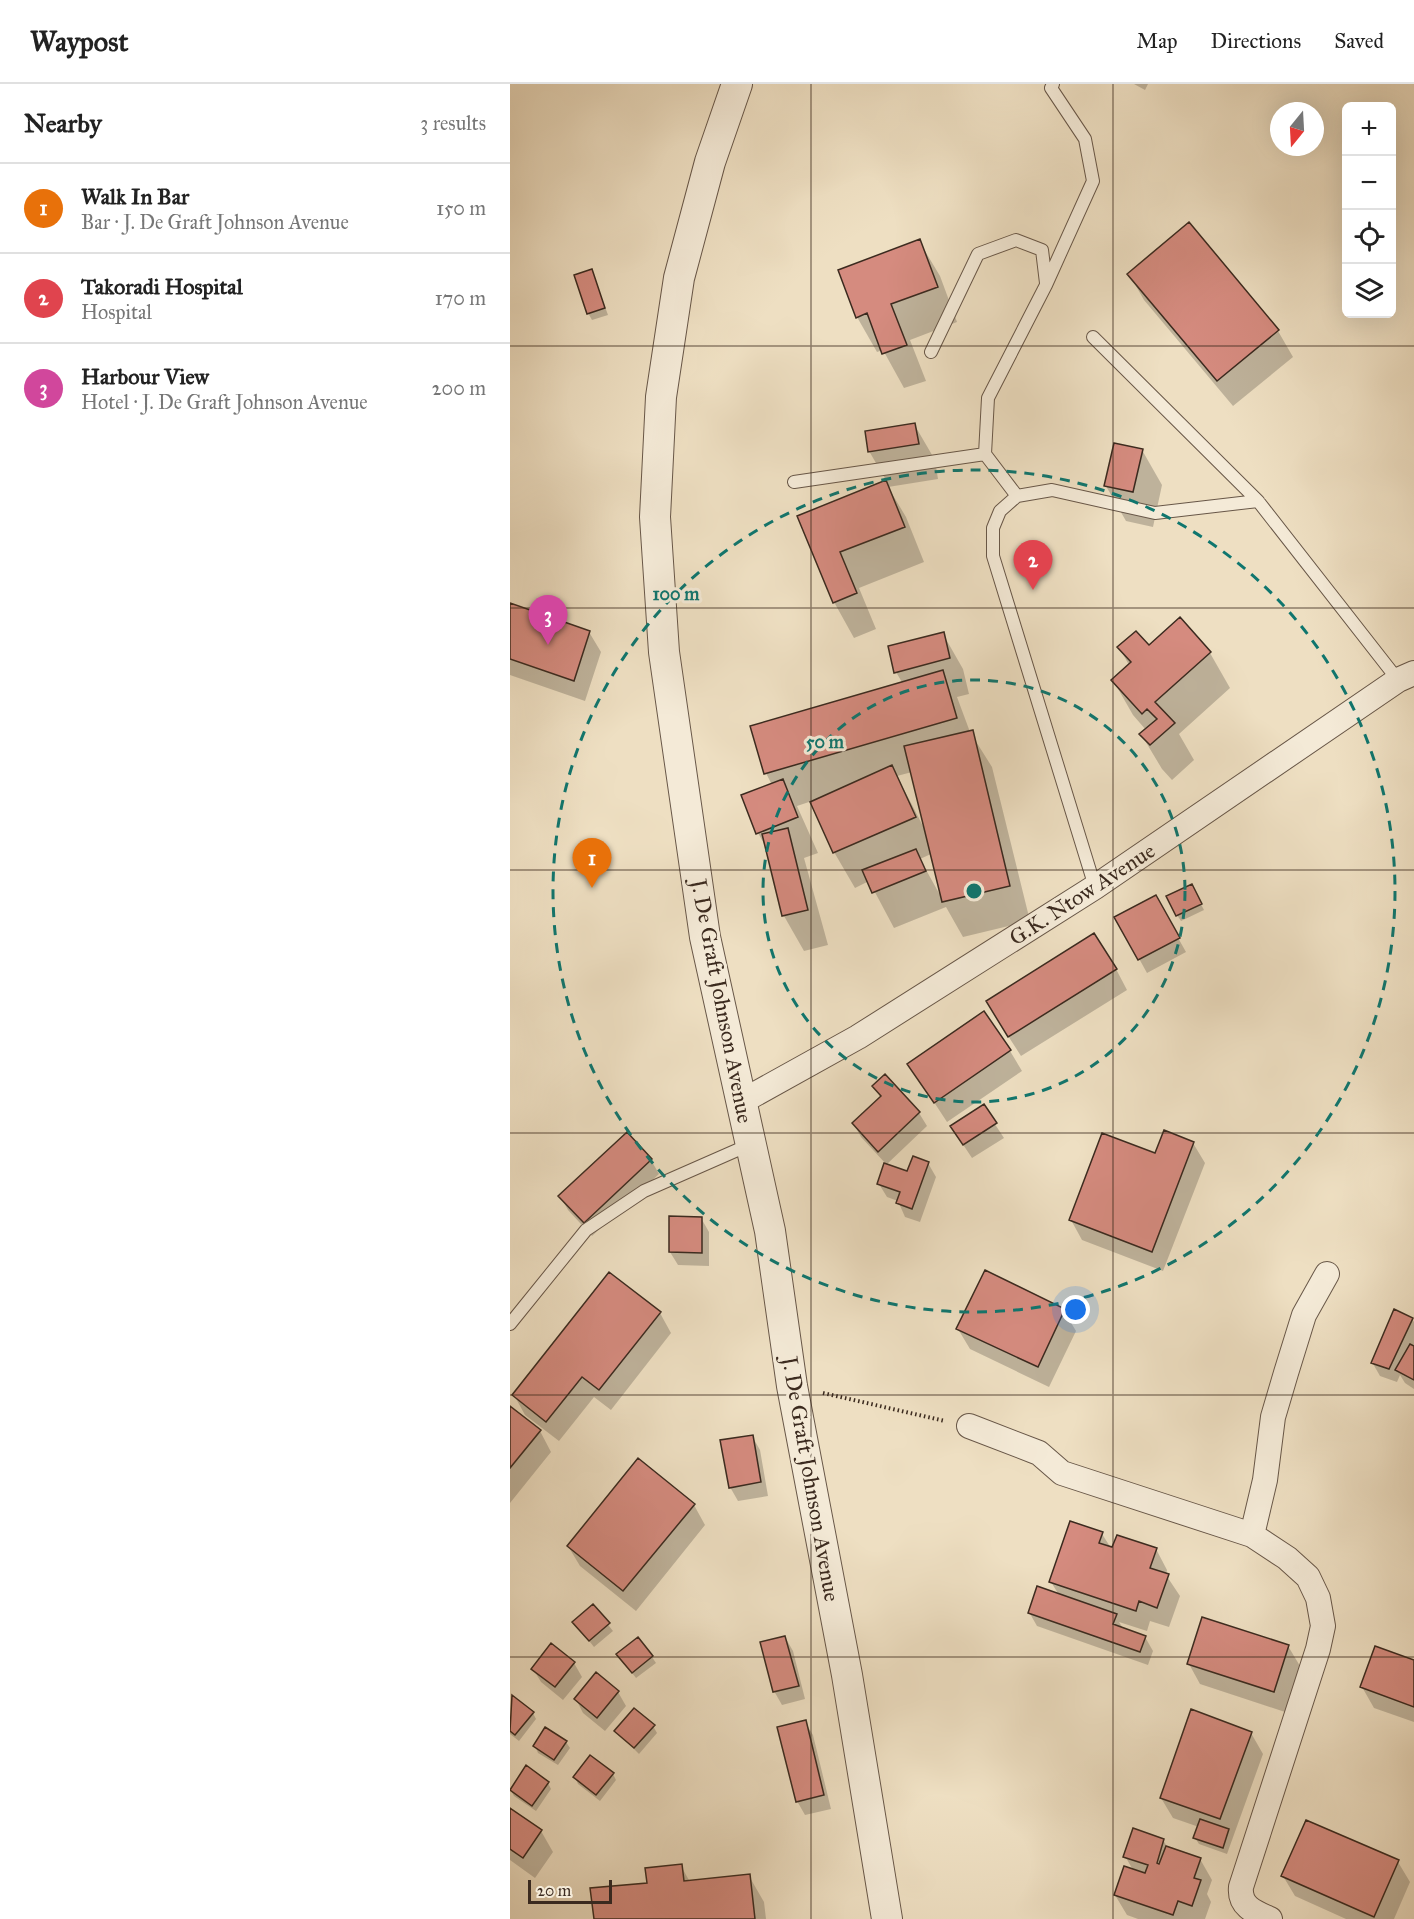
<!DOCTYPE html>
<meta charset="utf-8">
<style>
body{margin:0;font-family:"IM FELL Great Primer",serif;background:#f2f2f2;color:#222}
.controls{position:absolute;right:18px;top:18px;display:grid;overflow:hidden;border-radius:9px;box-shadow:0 6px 24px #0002}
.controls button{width:54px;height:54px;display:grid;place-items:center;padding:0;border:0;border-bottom:2px solid #e0e0e0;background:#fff;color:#222;font:30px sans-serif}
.compass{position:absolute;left:760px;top:18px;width:54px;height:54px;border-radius:50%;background:#fff;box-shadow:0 6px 24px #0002;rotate:198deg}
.scale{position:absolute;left:18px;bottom:15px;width:84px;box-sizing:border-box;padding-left:6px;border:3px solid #3b2a1f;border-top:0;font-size:16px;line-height:21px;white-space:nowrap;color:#3b2a1f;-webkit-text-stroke:4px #f4ead7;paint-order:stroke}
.you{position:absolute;left:566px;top:1226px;width:21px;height:21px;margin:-15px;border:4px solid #fff;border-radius:50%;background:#1a73e8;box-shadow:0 0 0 9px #1a73e833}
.badge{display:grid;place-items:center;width:39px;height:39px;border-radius:50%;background:#8f2418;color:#fff;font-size:20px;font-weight:700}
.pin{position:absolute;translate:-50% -50px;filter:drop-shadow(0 2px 3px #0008)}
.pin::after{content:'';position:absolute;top:32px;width:21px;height:18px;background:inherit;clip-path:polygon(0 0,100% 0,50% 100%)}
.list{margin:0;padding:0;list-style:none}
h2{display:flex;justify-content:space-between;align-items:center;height:78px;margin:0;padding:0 24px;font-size:26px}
h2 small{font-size:20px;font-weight:400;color:#767676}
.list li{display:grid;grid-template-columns:39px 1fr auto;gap:18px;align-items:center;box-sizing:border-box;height:90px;padding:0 24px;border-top:2px solid #e0e0e0}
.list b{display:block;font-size:22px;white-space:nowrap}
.list p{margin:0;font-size:20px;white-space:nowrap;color:#767676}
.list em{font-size:20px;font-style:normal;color:#767676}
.icon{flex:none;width:33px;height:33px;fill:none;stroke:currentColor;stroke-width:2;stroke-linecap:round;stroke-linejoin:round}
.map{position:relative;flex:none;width:904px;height:1835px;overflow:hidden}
header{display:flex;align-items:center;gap:36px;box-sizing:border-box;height:84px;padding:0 30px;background:#fff;border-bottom:2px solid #e0e0e0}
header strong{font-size:28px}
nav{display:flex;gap:33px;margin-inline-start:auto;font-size:21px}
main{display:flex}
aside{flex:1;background:#fff}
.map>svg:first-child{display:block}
.shadow{fill:#0003;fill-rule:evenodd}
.building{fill:#d58b7f;stroke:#3b2a1f;stroke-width:1.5}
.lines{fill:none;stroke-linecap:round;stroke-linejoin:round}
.service-casing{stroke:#685748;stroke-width:14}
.minor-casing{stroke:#685748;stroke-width:26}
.tertiary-casing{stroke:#685748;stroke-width:32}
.path{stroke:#3b2a1f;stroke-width:4;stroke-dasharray:1.5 3;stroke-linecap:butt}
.service{stroke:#f4ead7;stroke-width:12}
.minor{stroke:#f4ead7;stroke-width:24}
.tertiary{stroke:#f4ead7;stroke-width:30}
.grid{fill:none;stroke:#3b2a1f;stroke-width:1.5;stroke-opacity:0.55}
.ring{fill:none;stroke:#0f766e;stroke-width:3;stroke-dasharray:10 8}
.labels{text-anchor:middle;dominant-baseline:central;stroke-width:6;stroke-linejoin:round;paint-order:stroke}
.street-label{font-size:22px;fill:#3b2a1f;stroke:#f4ead7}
.centre{fill:#0f766e;stroke:#f4ead7;stroke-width:3}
.ring-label{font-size:18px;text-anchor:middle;font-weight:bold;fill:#0f766e;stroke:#f4ead7;stroke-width:6;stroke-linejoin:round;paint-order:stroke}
</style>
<header>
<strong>Waypost</strong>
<nav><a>Map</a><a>Directions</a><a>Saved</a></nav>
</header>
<main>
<aside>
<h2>Nearby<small>3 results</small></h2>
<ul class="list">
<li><span class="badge" style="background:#e8710a">1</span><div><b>Walk In Bar</b><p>Bar · J. De Graft Johnson Avenue</p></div><em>150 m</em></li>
<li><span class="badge" style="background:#e0444e">2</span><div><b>Takoradi Hospital</b><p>Hospital</p></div><em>170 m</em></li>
<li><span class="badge" style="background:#d1479c">3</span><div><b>Harbour View</b><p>Hotel · J. De Graft Johnson Avenue</p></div><em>200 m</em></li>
</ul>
</aside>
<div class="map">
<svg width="904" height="1835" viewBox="0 0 904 1835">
<rect width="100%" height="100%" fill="#eedfc2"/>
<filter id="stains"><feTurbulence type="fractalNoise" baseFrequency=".00333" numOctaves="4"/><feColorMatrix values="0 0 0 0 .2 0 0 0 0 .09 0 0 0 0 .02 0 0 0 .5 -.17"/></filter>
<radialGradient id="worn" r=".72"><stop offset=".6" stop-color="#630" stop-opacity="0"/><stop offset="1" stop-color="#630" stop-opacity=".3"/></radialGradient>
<path class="shadow" d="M624 0H638L635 6Z
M409 157 430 192 447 238 400 256 416 297 394 304 373 266 367 268 347 233Z
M82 187 98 231 82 236 78 229Z
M619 190 768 247 783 273 723 322 634 216Z
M404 340 425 376 428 395 378 403 396 433 414 478 349 504 366 545 344 554 324 518 289 433 377 398 359 367Z
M632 366 652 401 643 443 616 437 596 402Z
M0 521 79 548 91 568 75 617 0 591Z
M433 550 453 585 459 610 447 613 460 648 482 683 520 837 453 853 436 823 384 844 359 797 345 804 324 768 302 717 287 722 308 769 294 774 318 861 294 867 274 832 258 767 248 749 262 701 256 689 393 600 386 588ZM402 688 415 744H414L387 692ZM421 770 431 810 430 811 410 775Z
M609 563 700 569 720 604 669 650 684 676 662 696 652 685 631 650 636 646 623 631 603 596 619 581Z
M685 809 694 826 671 837 667 831Z
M645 813 676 868 637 889 606 833Z
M606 885 617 906 511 972 489 938Z
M500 967 512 987 437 1038 399 980Z
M364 1002 409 1029 417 1042 376 1081 398 1089 418 1079 426 1093 410 1138 395 1133 388 1117 377 1113 369 1100 376 1080 351 1053 344 1040 371 1014Z
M473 1022 494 1054 462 1074 450 1056Z
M117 1050 141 1076 149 1090 82 1152 58 1126 50 1112Z
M683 1059 695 1079 653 1187 572 1156 561 1136 646 1071Z
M191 1134 199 1148V1182L168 1181 160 1168Z
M554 1227 566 1247 539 1303 460 1265 448 1245Z
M150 1229 161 1249 101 1326 84 1313 49 1357 15 1331 4 1311Z
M902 1235 904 1238V1305L895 1299 890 1291 887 1298 870 1292 862 1278Z
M0 1324 30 1347 41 1368 0 1419Z
M242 1352 250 1366 258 1412 228 1417 220 1403Z
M184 1421 195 1441 126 1527 70 1482 58 1462Z
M592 1450 601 1464 646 1465 657 1486 656 1491 670 1512 659 1543 640 1537 637 1547 609 1538 614 1546 635 1553 643 1567 638 1581 527 1542 519 1528 549 1511 541 1498Z
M83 1522 103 1547 84 1563 64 1538Z
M275 1553 283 1567 295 1615 272 1621 264 1607Z
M778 1562 790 1582 775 1628 690 1600 679 1580Z
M142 1573 146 1579 126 1594 112 1576Z
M904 1578V1638L864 1624 852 1603Z
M64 1579 72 1593 53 1616 31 1598 23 1585Z
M108 1608 116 1622 95 1647 73 1629 66 1615Z
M2 1613 23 1629 26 1635 9 1657 0 1650Z
M295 1638 303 1651 321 1725 295 1731 287 1717Z
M143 1642 147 1649 129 1670 106 1647Z
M741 1649 753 1670 717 1770 689 1760 685 1754 689 1743 663 1734 651 1714Z
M56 1658 60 1664 48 1681 28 1669 25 1662Z
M17 1683 38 1699 41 1705 26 1727 4 1712 0 1705Z
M103 1690 106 1696 90 1717 68 1700 65 1693Z
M0 1726 31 1747 43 1768 25 1794 0 1776Z
M653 1756 658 1764 690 1775 702 1796 697 1810 701 1818 695 1835H628L617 1831 605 1811 623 1786 615 1772Z
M888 1778 900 1798 884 1835H836L785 1812 773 1792Z
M171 1782 180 1798 239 1792 254 1818 256 1835H85Z"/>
<path class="building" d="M679 138 769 246 707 297 617 190Z
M410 155 428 203 381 220 397 261 372 270 357 229 346 234 328 186Z
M82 185 95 224 77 230 64 191Z
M405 339 409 360 358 368 355 347Z
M604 359 633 365 623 408 594 402Z
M376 396 395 443 330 468 347 509 323 519 287 432Z
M0 519 80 547 64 597 0 575Z
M670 533 701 568 645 618 665 639 640 661 629 650 647 635 637 625 632 630 601 596 621 578 607 563 626 547 639 561Z
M434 548 440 574 384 589 378 562Z
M433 586 447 634 254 690 240 642Z
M463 646 500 802 432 818 394 662Z
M382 681 406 733 323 769 300 718Z
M273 695 288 733 246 750 231 711Z
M278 744 298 826 272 832 252 750Z
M406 765 416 787 362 809 352 786Z
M682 800 692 820 666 832 656 812Z
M646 811 670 854 628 876 604 833Z
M584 849 607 885 498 953 476 917Z
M474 927 501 966 424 1019 397 980Z
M375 990 410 1028 368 1068 342 1039 371 1012 362 1002Z
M474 1020 487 1039 453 1061 440 1042Z
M654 1046 684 1058 642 1168 559 1136 592 1049 645 1069Z
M117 1048 142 1075 74 1139 48 1112Z
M403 1072 419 1078 402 1125 386 1119 390 1108 367 1100 374 1079 397 1087Z
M159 1132 192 1133V1169L159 1168Z
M475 1186 555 1225 528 1283 446 1245Z
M99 1188 151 1228 89 1306 72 1293 36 1338 2 1311Z
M884 1225 903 1234 879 1285 861 1279Z
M900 1260 904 1262V1296L885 1286Z
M0 1322 31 1346 0 1384Z
M243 1351 251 1398 219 1404 210 1356Z
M128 1374 185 1420 113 1507 57 1462Z
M560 1437 593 1448 589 1459 602 1463 607 1451 647 1464 640 1484 659 1490 647 1524 629 1517 626 1527 539 1498Z
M527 1502 607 1530 603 1540 636 1552 630 1568 518 1529Z
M83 1520 100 1539 79 1557 62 1538Z
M692 1533 779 1561 764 1608 677 1580Z
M275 1552 289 1602 263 1608 250 1558Z
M128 1553 143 1572 122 1589 106 1570Z
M41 1559 65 1578 45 1603 21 1585Z
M865 1562 904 1576V1623L850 1603Z
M86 1588 109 1607 87 1634 64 1615Z
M2 1611 24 1628 5 1651 0 1647Z
M124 1624 145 1641 124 1664 104 1647Z
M681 1625 742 1648 710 1735 650 1714Z
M296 1636 314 1711 286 1718 267 1643Z
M35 1643 57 1657 44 1676 23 1662Z
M80 1671 104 1689 86 1711 63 1693Z
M16 1681 39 1698 22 1722 0 1706Z
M0 1724 32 1746 13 1774 0 1765Z
M690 1735 719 1745 713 1764 683 1754Z
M796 1736 889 1776 864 1833 771 1792Z
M623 1744 654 1755 647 1779 649 1780 656 1762 691 1774 684 1794 691 1796 682 1822 668 1817 663 1831 604 1811 614 1782 635 1789 638 1781 613 1773Z
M172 1780 174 1797 240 1790 245 1835H84L80 1804 137 1799 135 1784Z"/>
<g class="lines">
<defs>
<path id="service" d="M583 253 748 417 888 596
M421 268 468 170 506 156 532 166 536 199
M284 398 475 370
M507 412 475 370 478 314 536 201 583 97 575 55 541 4 543 0
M585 803 483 472V444L490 427 507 412 542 406 645 429 748 417
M0 1240 76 1146 134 1107 241 1060"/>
<path id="minor" d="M231 1018 348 953 585 803 888 596 904 589
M459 1342 529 1369 552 1389 742 1451 777 1474 798 1493 808 1514 813 1542 808 1565 731 1803C729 1822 744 1828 760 1835
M742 1451 755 1396 763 1333 776 1289 794 1231 817 1190"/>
<path id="tertiary" d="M227 0 200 78 169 194 151 313 145 433 154 568 195 853 260 1147 282 1302 337 1591 377 1835"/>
</defs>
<use href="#service" class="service-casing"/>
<use href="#minor" class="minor-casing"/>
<use href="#tertiary" class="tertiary-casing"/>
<path class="path" d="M313 1309 435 1337"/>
<use href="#service" class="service"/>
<use href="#minor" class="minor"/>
<use href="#tertiary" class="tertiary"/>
</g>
<path class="grid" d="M301 0V1835M603 0V1835M0 262H904M0 524H904M0 786H904M0 1049H904M0 1311H904M0 1573H904"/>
<g class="ring">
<circle cx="464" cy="807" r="211"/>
<circle cx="464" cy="807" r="421"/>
</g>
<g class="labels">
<g class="street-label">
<text transform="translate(572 810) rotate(-33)">G.K. Ntow Avenue</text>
<text transform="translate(212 917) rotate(79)">J. De Graft Johnson Avenue</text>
<text transform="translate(301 1395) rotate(80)">J. De Graft Johnson Avenue</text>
</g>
</g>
<circle cx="464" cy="807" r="9" class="centre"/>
<g class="ring-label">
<text x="166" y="516">100 m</text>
<text x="315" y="664">50 m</text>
</g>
<rect width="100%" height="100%" filter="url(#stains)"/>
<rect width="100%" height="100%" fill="url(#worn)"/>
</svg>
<div class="controls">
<button>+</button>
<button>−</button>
<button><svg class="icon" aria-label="locate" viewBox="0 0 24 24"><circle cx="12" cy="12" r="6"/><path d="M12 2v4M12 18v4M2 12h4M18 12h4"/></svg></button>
<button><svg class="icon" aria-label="layers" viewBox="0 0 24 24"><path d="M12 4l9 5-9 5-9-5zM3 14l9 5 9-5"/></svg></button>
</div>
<svg class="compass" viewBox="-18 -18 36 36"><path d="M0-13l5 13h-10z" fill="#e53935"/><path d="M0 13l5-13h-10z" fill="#767676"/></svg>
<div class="scale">20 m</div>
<div class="you"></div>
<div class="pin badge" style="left:82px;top:804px;background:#e8710a">1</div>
<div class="pin badge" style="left:523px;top:506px;background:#e0444e">2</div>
<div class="pin badge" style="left:38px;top:561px;background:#d1479c">3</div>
</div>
</main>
